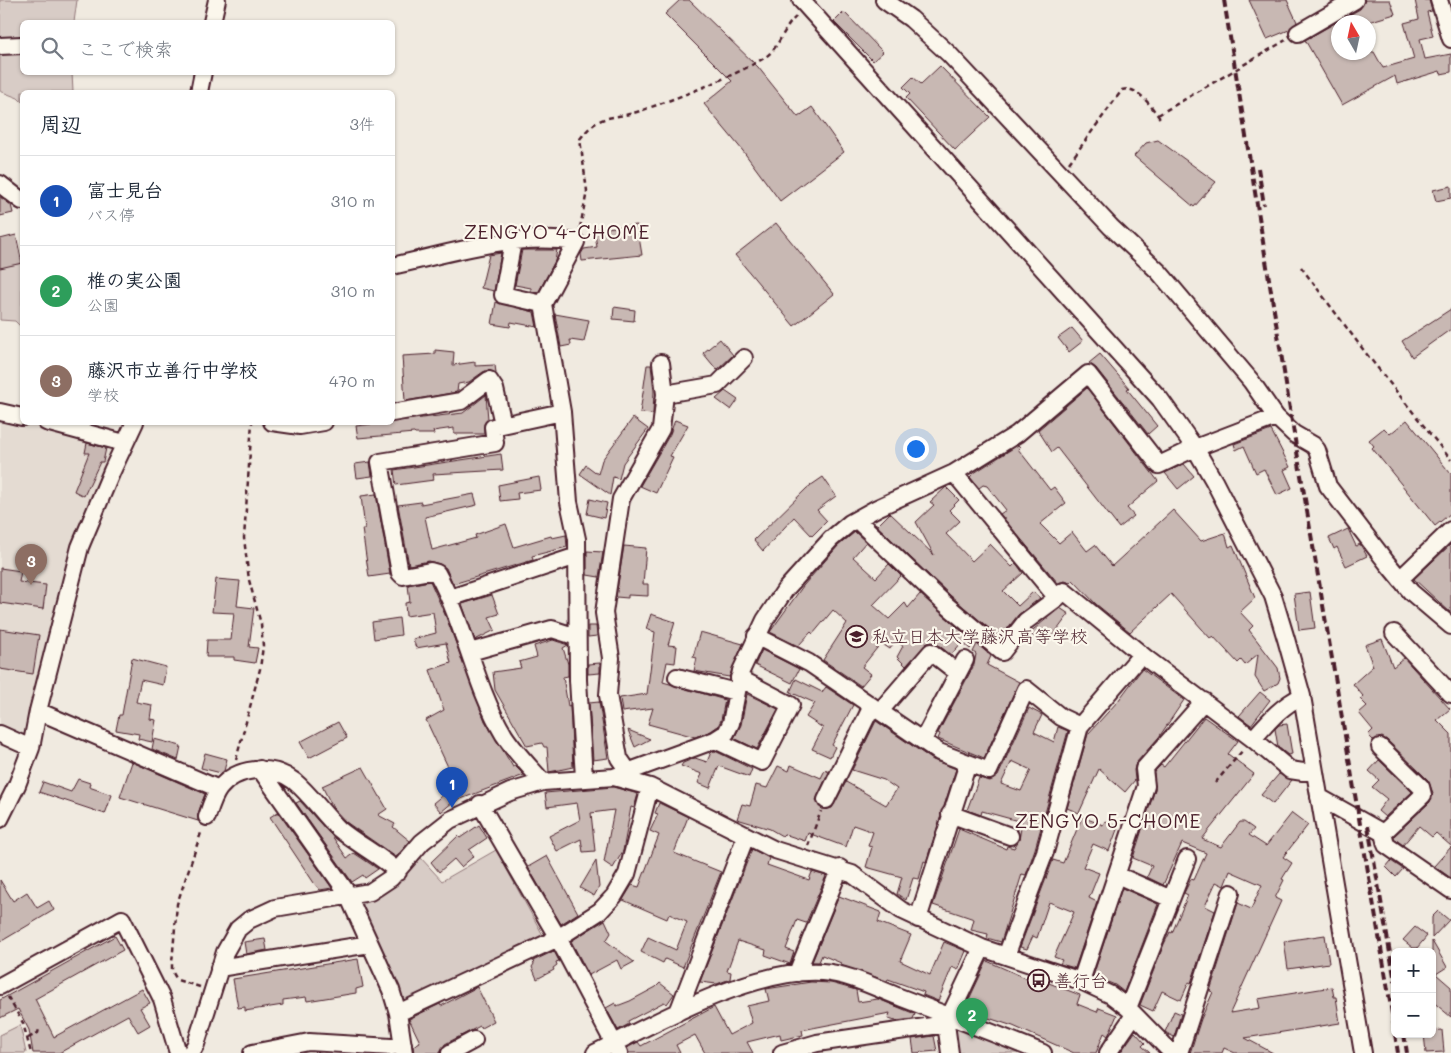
<!DOCTYPE html>
<html lang="ja">
<meta charset="utf-8">
<style>
body{margin:0;font-family:Mali,"Klee One",sans-serif;background:#f6f6f7;color:#1f2937}
.controls{position:absolute;right:15px;bottom:15px;display:grid;overflow:hidden;border-radius:8px;box-shadow:0 1px 4px #0004}
.controls button{width:45px;height:45px;display:grid;place-items:center;padding:0;border:0;border-bottom:1px solid #e0e1e3;background:#fff;color:#1f2937;font:25px sans-serif}
.compass{position:absolute;left:1331px;top:15px;width:45px;height:45px;border-radius:50%;background:#fff;box-shadow:0 1px 4px #0004;rotate:351deg}
.you{position:absolute;left:915px;top:448px;width:18px;height:18px;margin:-12px;border:4px solid #fff;border-radius:50%;background:#1a73e8;box-shadow:0 0 0 8px #1a73e833}
.badge{display:grid;place-items:center;width:32px;height:32px;border-radius:50%;background:#db2777;color:#fff;font-size:16px;font-weight:700}
.pin{position:absolute;translate:-50% -41px;filter:drop-shadow(0 1px 2px #0008)}
.pin::after{content:'';position:absolute;top:26px;width:18px;height:15px;background:inherit;clip-path:polygon(0 0,100% 0,50% 100%)}
.list{margin:0;padding:0;list-style:none}
h2{display:flex;justify-content:space-between;align-items:center;height:65px;margin:0;padding:0 20px;font-size:21px}
h2 small{font-size:16px;font-weight:400;color:#747a83}
.list li{display:grid;grid-template-columns:32px 1fr auto;gap:15px;align-items:center;box-sizing:border-box;height:90px;padding:0 20px;border-top:1px solid #e0e1e3}
.list b{display:block;font-size:19px;white-space:nowrap}
.list p{margin:0;font-size:16px;white-space:nowrap;color:#747a83}
.list em{font-size:16px;font-style:normal;color:#747a83}
.icon{flex:none;width:28px;height:28px;fill:none;stroke:currentColor;stroke-width:2;stroke-linecap:round;stroke-linejoin:round}
.map{position:relative;flex:none;width:1451px;height:1053px;overflow:hidden}
.search{position:absolute;background:#fff;box-shadow:0 1px 4px #0004;left:20px;top:20px;width:375px;height:55px;display:flex;align-items:center;gap:12px;box-sizing:border-box;padding:0 18px;border-radius:8px;color:#747a83;font-size:19px}
.panel{position:absolute;background:#fff;box-shadow:0 1px 4px #0004;left:20px;top:90px;width:375px;height:335px;border-radius:8px}
.map>svg:first-child{display:block}
.built{fill:#e4dbd2}
.green{fill:#d8ccc6;stroke:#917678}
.building{fill:#c8b8b3;stroke:#4a1f2b;fill-rule:evenodd}
.lines{fill:none;stroke-linecap:round;stroke-linejoin:round}
.minor-casing{stroke:#4a1f2b;stroke-width:20}
.path{stroke:#4a1f2b;stroke-width:2.5;stroke-dasharray:5 4;stroke-linecap:butt}
.minor{stroke:#fbf7ec;stroke-width:16}
.rail{stroke:#4a1f2b;stroke-width:4;stroke-dasharray:8 4;stroke-linecap:butt}
.labels{text-anchor:middle;dominant-baseline:central;stroke-width:4.5;stroke-linejoin:round;paint-order:stroke}
.poi-label{font-size:18px;fill:#4a1f2b;stroke:#fbf7ec;text-anchor:start}
.neighbourhood-label{font-size:19px;letter-spacing:1px;fill:#4a1f2b;stroke:#fbf7ec}
</style>
<div class="map">
<svg width="1451" height="1053" viewBox="0 0 1451 1053">
<rect width="100%" height="100%" fill="#f0eae0"/>
<filter id="ink" filterUnits="userSpaceOnUse"><feTurbulence type="fractalNoise" baseFrequency=".02" numOctaves="2"/><feDisplacementMap in="SourceGraphic" scale="10" xChannelSelector="R" yChannelSelector="G"/><feConvolveMatrix kernelMatrix="1 2 1 2 8 2 1 2 1" color-interpolation-filters="sRGB"/></filter>
<g filter="url(#ink)">
<path class="built" d="M0 415 117 444 76 532 25 737 0 729Z"/>
<path class="green" d="M0 0H77L74 22H22V72L72 73 73 92H22V102L18 98 0 91Z
M22 260V328L15 321 0 320V267L22 263Z
M496 850 544 937 404 1005 360 907 420 857 442 881Z
M20 1025 26 1053H0V1035Z
M953 1026 1024 1053H957Z"/>
<path class="building" d="M680 0H689L758 67 798 117 812 107 844 152 780 201 743 151 704 104 732 81 665 14Z
M1249 0H1287L1297 22 1289 30 1267 39Z
M1365 0H1390L1395 14 1368 22H1338V52H1374L1383 68 1414 59 1404 23 1419 19 1415 0H1429L1432 11 1427 12 1433 36 1420 39 1425 59 1451 54V72L1441 74 1440 71 1397 84 1395 76 1342 105 1305 40 1360 9Z
M844 12 883 52 873 61 834 22Z
M940 66 990 117 955 150 906 98 910 94 903 87 913 77 921 84Z
M1158 140 1216 182 1194 207 1134 156 1146 143Z
M1451 186V198L1436 201 1433 190Z
M0 197 11 205 13 213 0 216Z
M776 223 834 294 794 326 735 255Z
M637 225 642 255 582 261 581 254 584 249 597 247 594 229Z
M16 235 22 263 0 268V239Z
M522 250H557L555 261 538 293 531 291V288L515 285Z
M501 253 494 291 481 288 489 255Z
M496 302 534 312 537 327 511 322 510 327 492 324Z
M614 307 635 310 634 321 613 319Z
M1451 309V329L1412 357 1402 341Z
M555 314 589 320 584 342 570 340 571 345 561 347Z
M1072 328 1083 341 1069 352 1058 338Z
M720 339 733 355 717 370 703 353Z
M435 350 454 352 453 365 475 362V366L495 365 496 373 488 370 483 372 469 382 458 384 457 392 405 401 402 356 435 354Z
M1100 354 1129 388 1127 389 1157 426 1148 434 1096 368 1089 363Z
M647 365H651L654 391 653 414 640 413Z
M1087 388 1158 481 1127 508 1134 516 1119 528 1057 448 1052 452 1038 430Z
M725 391 738 400 731 410 716 399Z
M486 395 488 419 484 424V434H454V428L433 431 434 434H415L414 433 358 438 356 426 463 413Z
M633 418 648 429 623 463 619 479 613 477 610 495 580 474 586 465 598 474 602 460Z
M675 420 688 425 670 456 673 457 656 493 640 486 670 434Z
M1407 420 1451 474V513L1435 526 1372 448 1374 446 1369 440 1384 428 1390 434Z
M1271 430 1290 467 1284 470 1292 488 1277 495 1264 469 1256 473 1244 446 1236 450 1234 444Z
M87 443 106 448 103 462H100L84 496 74 491 89 453H85Z
M1018 445 1020 447 1018 449 1050 490 1054 487 1066 503 1040 524 1059 543 1072 532 1087 551 1095 545 1112 566 1173 510 1201 541 1225 533 1229 547 1233 545 1255 598 1240 612 1253 626 1249 630 1278 668 1280 678 1278 683 1264 691 1255 677 1258 654 1245 665 1241 660 1238 663 1213 636 1210 638 1171 594 1130 632 1096 604 1073 580 1070 583 1065 581 1058 583 1000 514 1006 510 987 486 983 485 979 488 970 477 974 473Z
M501 454 503 470 433 474 434 480 396 485 394 470Z
M370 462 372 476 357 478 355 464Z
M1184 464 1194 476 1178 489 1165 473Z
M539 477 541 490 517 493 518 499 500 501 498 485Z
M823 477 836 496 817 510 827 521 812 536 794 517 763 551 754 540 807 488Z
M946 487 959 500 949 510 960 521 946 534 972 561 990 544 1012 567 1016 563 1023 573 1003 591 1018 606 1033 592 1040 598 1018 615 1000 638 951 596 873 522 878 525 890 513 934 555 916 522 934 505 930 502Z
M376 494 390 574 369 577 362 529H365L361 496Z
M474 494 477 505 425 517 432 550 476 538 475 535 506 524 514 547 551 536 552 538 566 535 567 547 532 556 533 560 453 584 446 568 440 564 429 561 409 565 398 505 421 502V504Z
M590 499 607 503 604 518 587 514Z
M1348 529 1356 546 1360 544 1367 556 1346 566 1337 547 1334 549 1329 538Z
M855 532 866 542 853 557 876 578 889 564 901 576 873 605 889 619 905 603 908 608 920 594 975 643 970 649 962 642 951 655 937 644 928 643 906 666 897 657 903 646 895 641 890 649 881 643 862 667 871 674 861 686 823 660 847 623 833 610 813 634 811 632 798 646 770 632 803 586 838 546Z
M1451 544V613L1414 579Z
M624 546 646 548 643 584H648V596L628 595V598L616 597Z
M587 551 603 552 599 577 587 575Z
M0 568 21 571 19 582 46 585 43 609 0 603Z
M216 579 240 581 237 606 254 608 249 647 258 648 255 663 234 660V657H206L207 640H231L234 613 212 612Z
M430 581 446 617 485 721 513 767 515 766 524 775 453 802 441 812 433 803 456 784 426 720 444 710 430 670 451 663 446 643 416 648 413 639 436 633 433 612 406 616 405 603 410 602 408 585Z
M1310 592 1315 628 1299 630 1294 594Z
M492 595 499 614 489 617 495 630 475 640 462 604Z
M1060 608 1069 614 1046 645 1029 633Z
M651 614 675 622 668 645 677 646 675 663 667 662 663 682 725 700 721 720 718 726 711 731 695 737 648 724 653 708 622 712 620 698 647 694 655 632 646 629Z
M399 618 401 635 374 639 372 622Z
M588 626H596L597 636 588 637Z
M0 629 39 635 33 674 0 669Z
M700 632 743 644 729 677 694 671 697 658 693 657Z
M1382 639 1393 667 1404 658 1450 709 1437 720 1451 734V846L1436 833 1432 837 1419 826 1403 845 1395 839 1394 836 1430 802 1433 793 1428 780 1387 740 1382 737 1373 740 1368 735 1373 730 1359 713 1367 706 1360 699 1363 696 1353 684 1373 666 1365 645Z
M553 640 568 645 563 648 568 664V676L563 677 568 706 570 705 573 767 549 772 547 747H544L542 743 527 746 495 690 493 672 521 668 519 662 537 657 534 646Z
M977 644 991 656 987 665 1019 682 984 758 938 739 940 734 938 733 974 665 976 654 973 652Z
M762 650 799 669 792 683 755 665Z
M132 658 166 667 163 685 141 680 136 702 152 705 150 719 156 720 152 742 138 739 139 734 116 730 119 715H122Z
M600 663V673L588 674V664Z
M1142 669 1184 700 1159 737 1136 763 1134 770 1135 780 1125 792 1099 769 1079 813 1067 808 1088 734 1118 701Z
M796 679 822 692 826 687 853 705 832 745 835 747 830 757 812 749 823 728 806 717 815 703 790 692Z
M1260 692 1270 700 1251 725 1239 716Z
M747 694 778 709 757 749 734 738 741 725Z
M599 702 608 758 593 760 589 703Z
M1029 708 1042 715 1034 732 1054 742 1058 727 1068 731 1035 849 1026 875 1022 874 1001 942 987 938 988 934 971 930 974 919 933 905 959 829 1006 849 1007 846 1014 848 1019 840 1022 822 982 811 981 815 967 810 979 778 990 781 998 776ZM1012 761 1031 770 1021 791 1001 784Z
M1204 717 1238 741 1228 754 1254 774 1202 839 1221 847 1240 822H1244L1254 829 1249 835 1266 846 1292 813 1308 825 1283 857 1292 863 1282 879 1284 880 1275 898 1281 901 1230 1013 1260 1008 1258 999 1332 987 1334 997H1336L1340 1023 1245 1038 1273 1053H1235L1224 1048 1222 1053H1190L1201 1019 1213 992 1210 991 1238 903 1251 909 1262 885 1230 871 1224 886 1216 882 1205 906 1215 911 1191 983 1189 982 1181 1000 1162 991 1153 1011 1140 1005 1164 944 1170 932 1172 933 1188 895 1184 893 1191 879 1194 880 1206 853 1182 843 1163 885 1147 877 1152 866 1133 858 1155 789 1154 772 1161 765 1164 767Z
M876 721 933 760 956 769 926 862 924 861 919 879 913 878 906 900 897 894 902 877 866 867 872 847 868 846 873 832 853 825 846 847 808 833 805 841 784 834 782 836 770 829 737 819 742 804 750 806 756 785 767 788 778 766 789 771 791 765 821 778 825 770 829 772 816 800 822 809 832 808 846 782 886 805 897 789 884 780 852 770Z
M338 722 347 738 309 758 300 742Z
M1287 724 1292 754 1288 755 1278 747 1275 729 1279 725Z
M628 730 650 739 635 747Z
M154 739 181 746 178 760 152 749Z
M715 751 752 769 749 777 719 766 710 788 698 783 702 774 681 766 683 763 695 758 707 762 711 752Z
M205 753 227 759 224 771 221 773 201 768Z
M1379 760 1412 792 1385 817 1378 811 1387 799 1372 787 1379 780 1369 771Z
M132 762 205 794 198 814V821L120 797Z
M363 767 387 809 378 815 395 824 393 827 410 841 396 857 346 822 333 808 322 786Z
M1279 774 1292 780 1273 804 1261 795Z
M78 779 90 783 89 787 112 795 105 814 39 792 43 782 71 792Z
M613 787 638 794 634 808 631 807 623 851 613 868 604 862 614 810 591 813 595 851 583 852 581 839 557 851 549 836 580 820 577 803 547 807 545 793Z
M300 801 332 836 347 858 354 853 378 869 365 878 363 875 352 882 296 803Z
M659 803 688 817 674 853 721 872 683 967 665 959 663 963 641 952 648 937 676 950 687 922 669 914 667 919 623 900 632 885 639 887 659 835 650 831 658 814 655 813Z
M278 812 332 888 320 890 314 883 270 817Z
M1082 817 1103 825 1105 821 1118 827 1109 851 1093 844 1083 867 1099 873 1089 898 1097 902 1075 968 1060 964 1062 960 1054 957 1074 912 1049 902 1037 938 1033 936 1027 949 1020 947 1053 860 1063 863Z
M479 825 487 838 469 850 474 856 461 867 454 859 439 872 431 862 458 836 460 838Z
M1451 847V878L1434 866Z
M752 849 769 858 767 865 809 880 812 872 826 876 806 923 797 920 786 949 794 952 790 964 765 955 766 950 738 941 727 971 731 972 730 979 717 984 700 982Z
M547 856 578 913 561 924 528 867Z
M596 861 599 887 594 896 580 888Z
M1391 861 1403 869 1396 877 1386 867Z
M0 880 13 901 27 892 37 908 49 901 54 910 0 942Z
M1122 888 1158 904 1124 992 1115 985 1093 976Z
M839 896 881 912 878 922 911 935 900 961 930 975 944 942 966 951 958 970 952 967 938 1001 923 995 924 992 888 979 887 981 840 965 841 963 822 955 819 962H812Z
M1438 911 1449 920 1432 938V917Z
M605 920 611 933 606 941 634 962 621 969 617 960 589 975 571 941Z
M1415 927 1427 936 1417 948H1413L1403 940Z
M1325 935 1329 963 1288 969 1284 941Z
M115 936 123 950 35 999 54 1037 142 989 150 1003 140 1008 150 1025 138 1032 128 1015 59 1053H33L29 1030 18 1009 0 1018V1000Z
M265 939 267 950 246 954 244 942Z
M1432 941 1447 967 1436 974 1451 987V1017L1432 1001Z
M554 951 559 961 556 962 557 965 553 968 554 970 537 979 532 967 534 964 533 961Z
M358 959 363 987 356 989V993L307 1001 306 997 283 1000V1005L245 1011V1007L238 1008 233 979Z
M987 961 1039 984 1041 980 1080 995 1077 1004 1097 1012 1099 1008 1117 1015 1108 1036 1104 1033 1096 1053H1074L1013 1026 964 1010Z
M811 982 831 983 856 990 858 1002 878 999 915 1014 913 1019 896 1021 888 1019 890 1013 802 1030 803 1035 781 1040 780 1034 747 1042 753 1053H705L695 1035 676 1045 680 1053H629L627 1048 638 1042 641 1046 714 1007 729 1035 752 1023 747 1006 769 1001 766 989Z
M660 983 674 994 667 1004 664 1002 628 1021 629 1024 618 1030 606 1008 615 1003 617 1006 630 1001 656 987Z
M477 987 494 1021 481 1028 480 1026 445 1044 440 1053H414L413 1046 420 1042 409 1019 440 1004 441 1006Z
M1174 1011 1181 1014 1174 1037 1165 1032Z
M1442 1030 1444 1052 1426 1053 1424 1034H1432V1031Z
M1135 1032 1145 1043 1142 1046 1150 1053H1120Z
M934 1036 937 1051 914 1053 912 1039Z"/>
<g class="lines">
<defs>
<path id="minor" d="M801 0 1160 399 1195 448 1214 481 1273 596 1286 639 1302 696 1363 1053
M884 0 911 19 949 54 1111 227 1159 272 1251 381 1276 417
M1439 0 1451 39
M212 22 217 0
M1298 33 1355 0
M0 46 22 45
M199 92 203 72
M0 184 22 201
M513 241 503 295 543 304
M392 266C452 253 514 232 576 242L543 304 562 412 569 502 577 539 578 680 584 778
M665 394 717 385 744 358
M0 412 22 417
M392 413 461 401 489 380 495 389 503 424
M46 422 124 443
M272 422 300 426 324 422
M954 473 1057 598 1064 591 1147 659 1253 739 1290 770 1303 772 1314 771
M857 520 944 603 1002 652 1026 621 1057 598
M1400 579 1451 530
M450 598 577 556
M1394 633 1451 694
M756 636 809 663 939 752 989 771 1026 689 1061 717 1080 726
M470 652 552 629 577 637
M677 677 736 692
M38 711 219 789
M880 711 931 652 958 673
M0 734 31 748
M1253 739C1268 722 1281 706 1302 696
M715 740 762 762 791 705 739 678
M923 740 965 660
M1380 747 1421 787 1423 795 1383 833 1386 845 1451 890
M260 769 346 891 391 990 398 1013 404 1053
M628 771 619 758 608 695 611 658 604 613 621 499 661 429 665 394 661 363
M614 777 715 740 726 733 731 723 741 671 765 620 785 590 831 539 850 523 877 508 954 473 1017 434 1088 374 1159 465 1195 448 1276 417 1294 434 1313 445 1317 450 1328 486 1387 563 1411 592 1451 626
M543 782C530 767 515 752 504 735 475 687 465 624 437 573L430 571 403 576 400 573 380 462 495 443 493 427 562 412
M1319 797 1383 833
M826 800 872 706
M480 804 558 938 619 1053
M950 814 1010 836
M207 817C210 808 213 797 219 789 237 766 272 764 294 781 311 795 323 814 339 829 358 845 380 855 398 872
M0 819 17 785 31 748 38 711 80 547 112 471 135 422
M1117 875 1171 899
M918 919 968 763
M1006 956 1045 852 1080 726 1141 655
M219 968 370 944
M797 973 840 868
M1081 981 1146 786 1144 769 1204 701
M0 986 122 919 162 999 178 1053
M1128 1008 1187 859
M678 1012 746 836
M398 1013 558 938 600 911 614 896 627 874 650 787
M191 1053 196 1044 225 952 238 929 249 920 275 908 370 892 391 878 422 842 450 820 510 792 543 782 614 777 650 787 775 850 852 874 901 910 982 948 1081 981 1111 995 1128 1008 1172 1053
M252 1053 309 1042 391 1047 403 1044
M450 1053 474 1040
M595 1053C656 1022 753 968 822 972 850 974 876 988 902 998 949 1016 996 1034 1043 1053
M782 1053 817 1043 946 1024
M950 1053 946 1024 982 948
M1108 1053 1134 1015
M1179 1053 1231 893"/>
</defs>
<use href="#minor" class="minor-casing"/>
<path class="path" d="M1158 115 1286 40
M1069 163 1122 90C1138 84 1154 111 1162 121
M580 228 587 191 580 139C601 111 611 121 640 111 677 98 731 78 764 58 780 48 783 27 797 16
M1301 267 1365 352 1451 460
M236 760 260 669 263 646 261 624 249 580 244 538 252 422
M1215 783 1243 750
M808 846 821 811
M200 987 177 980 172 971V963L177 904 202 830
M8 997 23 1023 31 1053
M28 1038 38 1033 39 1029"/>
<use href="#minor" class="minor"/>
<path class="rail" d="M1224 0 1294 434 1395 1031
M1258 168 1264 205
M1368 826 1395 982
M1395 1034 1398 1053
M1404 1034 1407 1053"/>
</g>
</g>
<defs>
<symbol id="school-ring" viewBox="-11 -11 22 22"><circle r="9.5" fill="#fbf7ec" stroke="#4a1f2b" stroke-width="1.5"/><path d="M0-5L7-2L0 1L-7-2ZM-4 1L0 2.5L4 1V4Q0 6-4 4Z" fill="#4a1f2b"/></symbol>
<symbol id="bus-ring" viewBox="-11 -11 22 22"><circle r="9.5" fill="#fbf7ec" stroke="#4a1f2b" stroke-width="1.5"/><path d="M-5-6H5V4H4V6H2V4H-2V6H-4V4H-5ZM-3.5-4V0h7V-4ZM-3.5 1.2v1.5H-2V1.2ZM2 1.2v1.5H3.5V1.2Z" fill="#4a1f2b"/></symbol>
</defs>
<g fill-rule="evenodd">
<use href="#school-ring" x="844" y="624" width="25" height="25"/>
<use href="#bus-ring" x="1026" y="968" width="25" height="25"/>
</g>
<g class="labels">
<g class="poi-label">
<text x="872" y="636">私立日本大学藤沢高等学校</text>
<text x="1054" y="980">善行台</text>
</g>
<g class="neighbourhood-label">
<text x="557" y="231">ZENGYO 4-CHOME</text>
<text x="1108" y="820">ZENGYO 5-CHOME</text>
</g>
</g>
</svg>
<div class="controls">
<button>+</button>
<button>−</button>
</div>
<svg class="compass" viewBox="-18 -18 36 36"><path d="M0-13l5 13h-10z" fill="#e53935"/><path d="M0 13l5-13h-10z" fill="#747a83"/></svg>
<div class="you"></div>
<div class="pin badge" style="left:452px;top:808px;background:#1a4fb4">1</div>
<div class="pin badge" style="left:972px;top:1039px;background:#2e9e5b">2</div>
<div class="pin badge" style="left:31px;top:585px;background:#8d6e63">3</div>
<div class="search"><svg class="icon" aria-label="search" viewBox="0 0 24 24"><circle cx="10" cy="10" r="6"/><path d="M15 15l6 6"/></svg>ここで検索</div>
<section class="panel">
<h2>周辺<small>3件</small></h2>
<ul class="list">
<li><span class="badge" style="background:#1a4fb4">1</span><div><b>富士見台</b><p>バス停</p></div><em>310 m</em></li>
<li><span class="badge" style="background:#2e9e5b">2</span><div><b>椎の実公園</b><p>公園</p></div><em>310 m</em></li>
<li><span class="badge" style="background:#8d6e63">3</span><div><b>藤沢市立善行中学校</b><p>学校</p></div><em>470 m</em></li>
</ul>
</section>
</div>
